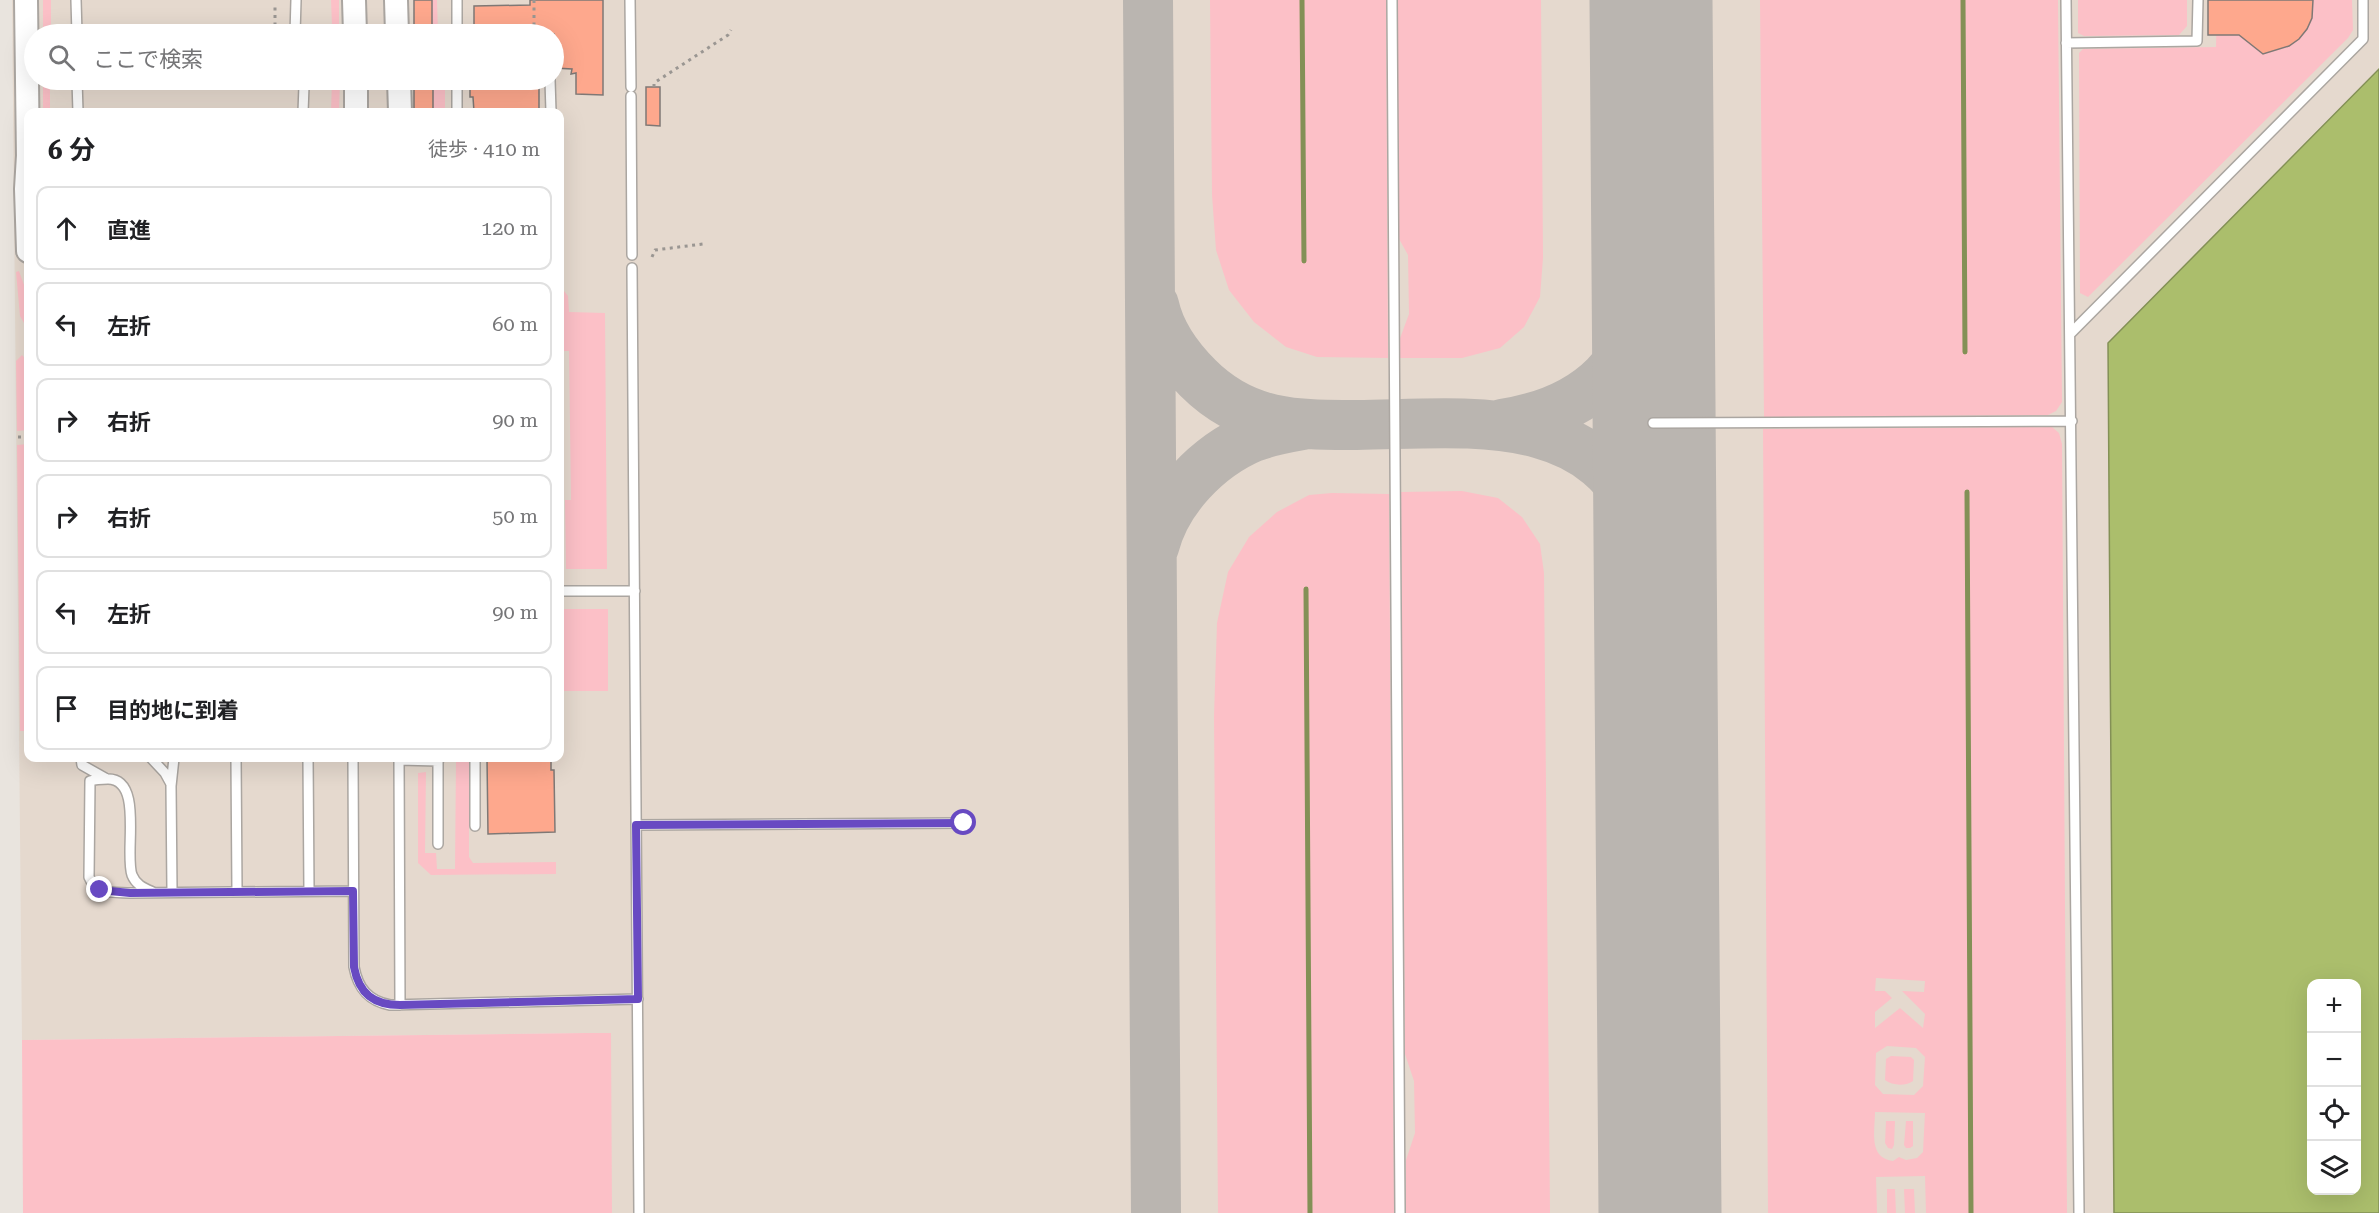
<!DOCTYPE html>
<html lang="ja">
<meta charset="utf-8">
<style>
body{margin:0;font-family:"Roboto Serif","Noto Sans JP",serif;background:#f6f6f6;color:#202124}
.controls{position:absolute;right:18px;bottom:18px;display:grid;overflow:hidden;border-radius:12px;box-shadow:0 6px 24px #0002}
.controls button{width:54px;height:54px;display:grid;place-items:center;padding:0;border:0;border-bottom:2px solid #e0e0e0;background:#fff;color:#202124;font:30px sans-serif}
.stop{position:absolute;width:18px;height:18px;margin:-14px;border:4px solid #684ac2;border-radius:50%;background:#fff}
.stop.end{background:#684ac2;border-color:#fff;box-shadow:0 2px 6px #0008}
.list{margin:0;padding:0;list-style:none}
h2{display:flex;justify-content:space-between;align-items:center;height:78px;margin:0;padding:0 24px;font-size:26px}
h2 small{font-size:20px;font-weight:400;color:#757577}
.list li{display:grid;grid-template-columns:39px 1fr auto;gap:18px;align-items:center;box-sizing:border-box;height:84px;margin:0 12px 12px;padding:0 12px;border:2px solid #e0e0e0;border-radius:12px}
.list b{display:block;font-size:22px;white-space:nowrap}
.list em{font-size:20px;font-style:normal;color:#757577}
.icon{flex:none;width:33px;height:33px;fill:none;stroke:currentColor;stroke-width:2;stroke-linecap:round;stroke-linejoin:round}
.map{position:relative;flex:none;width:2379px;height:1213px;overflow:hidden}
.search{position:absolute;background:#fff;box-shadow:0 6px 24px #0002;left:24px;top:24px;width:540px;height:66px;display:flex;align-items:center;gap:15px;box-sizing:border-box;padding:0 21px;border-radius:33px;color:#757577;font-size:22px}
.panel{position:absolute;background:#fff;box-shadow:0 6px 24px #0002;left:24px;top:108px;width:540px;height:654px;border-radius:12px}
.map>svg:first-child{display:block}
.built{fill:#e5d9ce;fill-rule:evenodd}
.green{fill:#fcc0c7;fill-rule:evenodd}
.water{fill:#abbe6c;stroke:#839056;stroke-width:1.5;fill-rule:evenodd}
.lines{fill:none;stroke-linecap:round;stroke-linejoin:round}
.stream{stroke:#839056;stroke-width:5}
.taxiway{stroke:#bab5b0;stroke-width:50}
.runway{stroke:#bab5b0;stroke-width:123}
.building{fill:#fea88d;stroke:#7f7875;stroke-width:1.5}
.service-casing{stroke:#aba6a1;stroke-width:12}
.tertiary-casing{stroke:#aba6a1;stroke-width:26}
.path{stroke:#9a9692;stroke-width:3;stroke-dasharray:3 4.5;stroke-linecap:butt}
.service{stroke:#fff;stroke-width:9}
.tertiary{stroke:#fff;stroke-width:22}
.route{stroke:#684ac2;stroke-width:8}
</style>
<div class="map">
<svg width="2379" height="1213" viewBox="0 0 2379 1213">
<rect width="100%" height="100%" fill="#e9e4de"/>
<path class="built" d="M12 0H2379V69L2108 343 2114 1213H586L584 1033 22 1040ZM34 34H554V80H34ZM28 112H560V758H28Z"/>
<path class="green" d="M43 0H51V34H43Z
M331 0H339V26H332Z
M432 0H437L438 34H432Z
M1210 0H1386L1388 358 1317 357 1286 347 1254 322 1229 290 1216 250 1212 195Z
M1397 0H1541L1543 258 1540 297 1524 327 1500 348 1462 358H1399V341L1409 314 1408 255 1398 237Z
M1760 0H2058L2062 402 2056 411 2048 415 1764 417Z
M2078 0H2187V26L2179 35 2084 36 2078 33Z
M2217 0H2352L2353 30 2348 38 2088 297 2080 293 2079 53 2083 49 2216 47Z
M43 80H50V112H43Z
M332 80H340L339 112H331Z
M433 80H438V88L445 87V112H433Z
M19 271 28 296V330L20 316 16 272Z
M560 286 568 296 569 312 605 313 607 569H566L565 500H571L569 351H560Z
M22 355 28 362V430L17 431 16 361Z
M2052 427 2059 433 2062 444 2067 1213H1926L1925 1176 1876 1177 1877 1213H1768L1763 429ZM1876 978 1925 981 1924 992 1902 991 1925 1014 1923 1028 1900 1008 1875 1028V1012L1892 998 1885 991H1875ZM1887 1046 1916 1048 1925 1057 1923 1086 1914 1095 1883 1094 1875 1085 1876 1053ZM1875 1112 1925 1113 1923 1152 1917 1158 1906 1160 1899 1157 1893 1161C1868 1158 1875 1131 1875 1112Z
M28 444V731H20L17 445Z
M1462 491 1498 498 1522 517 1540 544 1544 573 1550 1213H1406V1160L1415 1133 1414 1081 1405 1054 1401 492Z
M1332 493 1389 494 1394 1213H1218L1214 716 1217 623 1228 572 1249 537 1277 512 1309 495Z
M560 609H608V691H560Z
M456 760H469V857L473 863 556 862V874L431 875 418 863V773L426 772 425 853H436L437 869H455Z
M585 1033H611L612 1213H23L22 1040Z
M1891 1056 1911 1057 1914 1060 1913 1081C1907 1086 1892 1086 1885 1080L1886 1059Z
M1886 1121H1895L1894 1145 1892 1149 1888 1148 1885 1143Z
M1906 1121H1913V1146L1910 1148H1906L1904 1145Z
M1887 1189H1895L1896 1213H1887Z
M1904 1189H1914L1915 1213H1905Z"/>
<path class="water" d="M2379 69V1213H2114L2108 343ZM2312 984H2356V1190H2312Z"/>
<g class="lines">
<path class="stream" d="M1302 0 1304 261
M1963 0 1965 352
M1967 492 1971 1213
M1306 589 1310 1213"/>
<path class="taxiway" d="M1148 0 1156 1213
M1154 305C1160 333 1177 357 1198 378 1245 425 1295 425 1357 425 1462 424 1595 404 1642 525 1648 542 1652 560 1655 578
M1502 424C1592 410 1637 362 1653 274
M1154 547C1166 499 1208 456 1253 437 1269 431 1286 428 1303 425"/>
<path class="runway" d="M1651 0 1660 1213"/>
</g>
<path class="building" d="M414 0H432V34H414Z
M530 0H603V95L576 94V73L571 74 572 69 554 68V34H474V6L530 5Z
M2208 0H2313L2312 18 2307 29 2299 39 2289 46 2263 54 2239 35H2208Z
M414 80H433V112H414Z
M470 80H539V112H474L473 97H470Z
M646 87H660V126L646 125Z
M487 758H551V770H554L555 832 488 834Z"/>
<g class="lines">
<defs>
<path id="service" d="M76 0 77 34
M457 0V34
M630 0 631 87
M1392 0 1400 1213
M2066 0 2079 1213
M295 34 296 0
M2066 43 2197 41 2198 0
M77 80 78 112
M273 80H300L304 86 303 112
M550 80 551 112
M631 96 632 255
M457 112V80
M632 268 639 1213
M2071 333 2363 39V0
M1653 423 2072 421
M560 591H635
M81 758 82 765 105 778
M151 758 165 773 171 784
M236 758 237 891
M308 758 309 891
M353 758 354 967C358 988 368 1001 390 1005L638 999
M399 758 400 1005
M399 760 438 761 440 758
M636 825 964 823
M475 826V758
M438 844V761
M172 891 171 786 174 758
M153 892C144 888 136 885 132 875 124 853 144 779 108 779 102 779 96 779 90 781L89 877C96 895 115 892 130 893L353 891"/>
<path id="tertiary" d="M26 0 28 160
M354 0 355 34
M396 0 397 34
M356 80V112
M399 80 400 112
M28 155 26 189 28 251"/>
</defs>
<use href="#service" class="service-casing"/>
<use href="#tertiary" class="tertiary-casing"/>
<path class="path" d="M534 0V34
M275 33V3
M534 80V83
M654 87V83L728 35 731 30
M652 257 655 250 703 244
M26 339 28 342
M18 437H28"/>
<use href="#service" class="service"/>
<use href="#tertiary" class="tertiary"/>
</g>
<g class="lines">
<path class="route" d="M100 890 130 893 353 891 354 967C359 994 374 1005 400 1005L638 999 636 825 964 823"/>
</g>
</svg>
<div class="controls">
<button>+</button>
<button>−</button>
<button><svg class="icon" aria-label="locate" viewBox="0 0 24 24"><circle cx="12" cy="12" r="6"/><path d="M12 2v4M12 18v4M2 12h4M18 12h4"/></svg></button>
<button><svg class="icon" aria-label="layers" viewBox="0 0 24 24"><path d="M12 4l9 5-9 5-9-5zM3 14l9 5 9-5"/></svg></button>
</div>
<div class="stop" style="left:964px;top:823px"></div>
<div class="stop end" style="left:100px;top:890px"></div>
<div class="search"><svg class="icon" aria-label="search" viewBox="0 0 24 24"><circle cx="10" cy="10" r="6"/><path d="M15 15l6 6"/></svg>ここで検索</div>
<section class="panel">
<h2>6 分<small>徒歩 · 410 m</small></h2>
<ul class="list">
<li><svg class="icon" aria-label="ahead" viewBox="0 0 24 24"><path d="M12 20V5M6 11l6-6 6 6"/></svg><div><b>直進</b></div><em>120 m</em></li>
<li><svg class="icon" aria-label="left" viewBox="0 0 24 24"><path d="M17 20v-9H6M10 6l-5 5 5 5"/></svg><div><b>左折</b></div><em>60 m</em></li>
<li><svg class="icon" aria-label="right" viewBox="0 0 24 24"><path d="M7 20v-9h11M14 6l5 5-5 5"/></svg><div><b>右折</b></div><em>90 m</em></li>
<li><svg class="icon" aria-label="right" viewBox="0 0 24 24"><path d="M7 20v-9h11M14 6l5 5-5 5"/></svg><div><b>右折</b></div><em>50 m</em></li>
<li><svg class="icon" aria-label="left" viewBox="0 0 24 24"><path d="M17 20v-9H6M10 6l-5 5 5 5"/></svg><div><b>左折</b></div><em>90 m</em></li>
<li><svg class="icon" aria-label="arrive" viewBox="0 0 24 24"><path d="M6 21V4h12l-3 4 3 4H6"/></svg><div><b>目的地に到着</b></div></li>
</ul>
</section>
</div>
